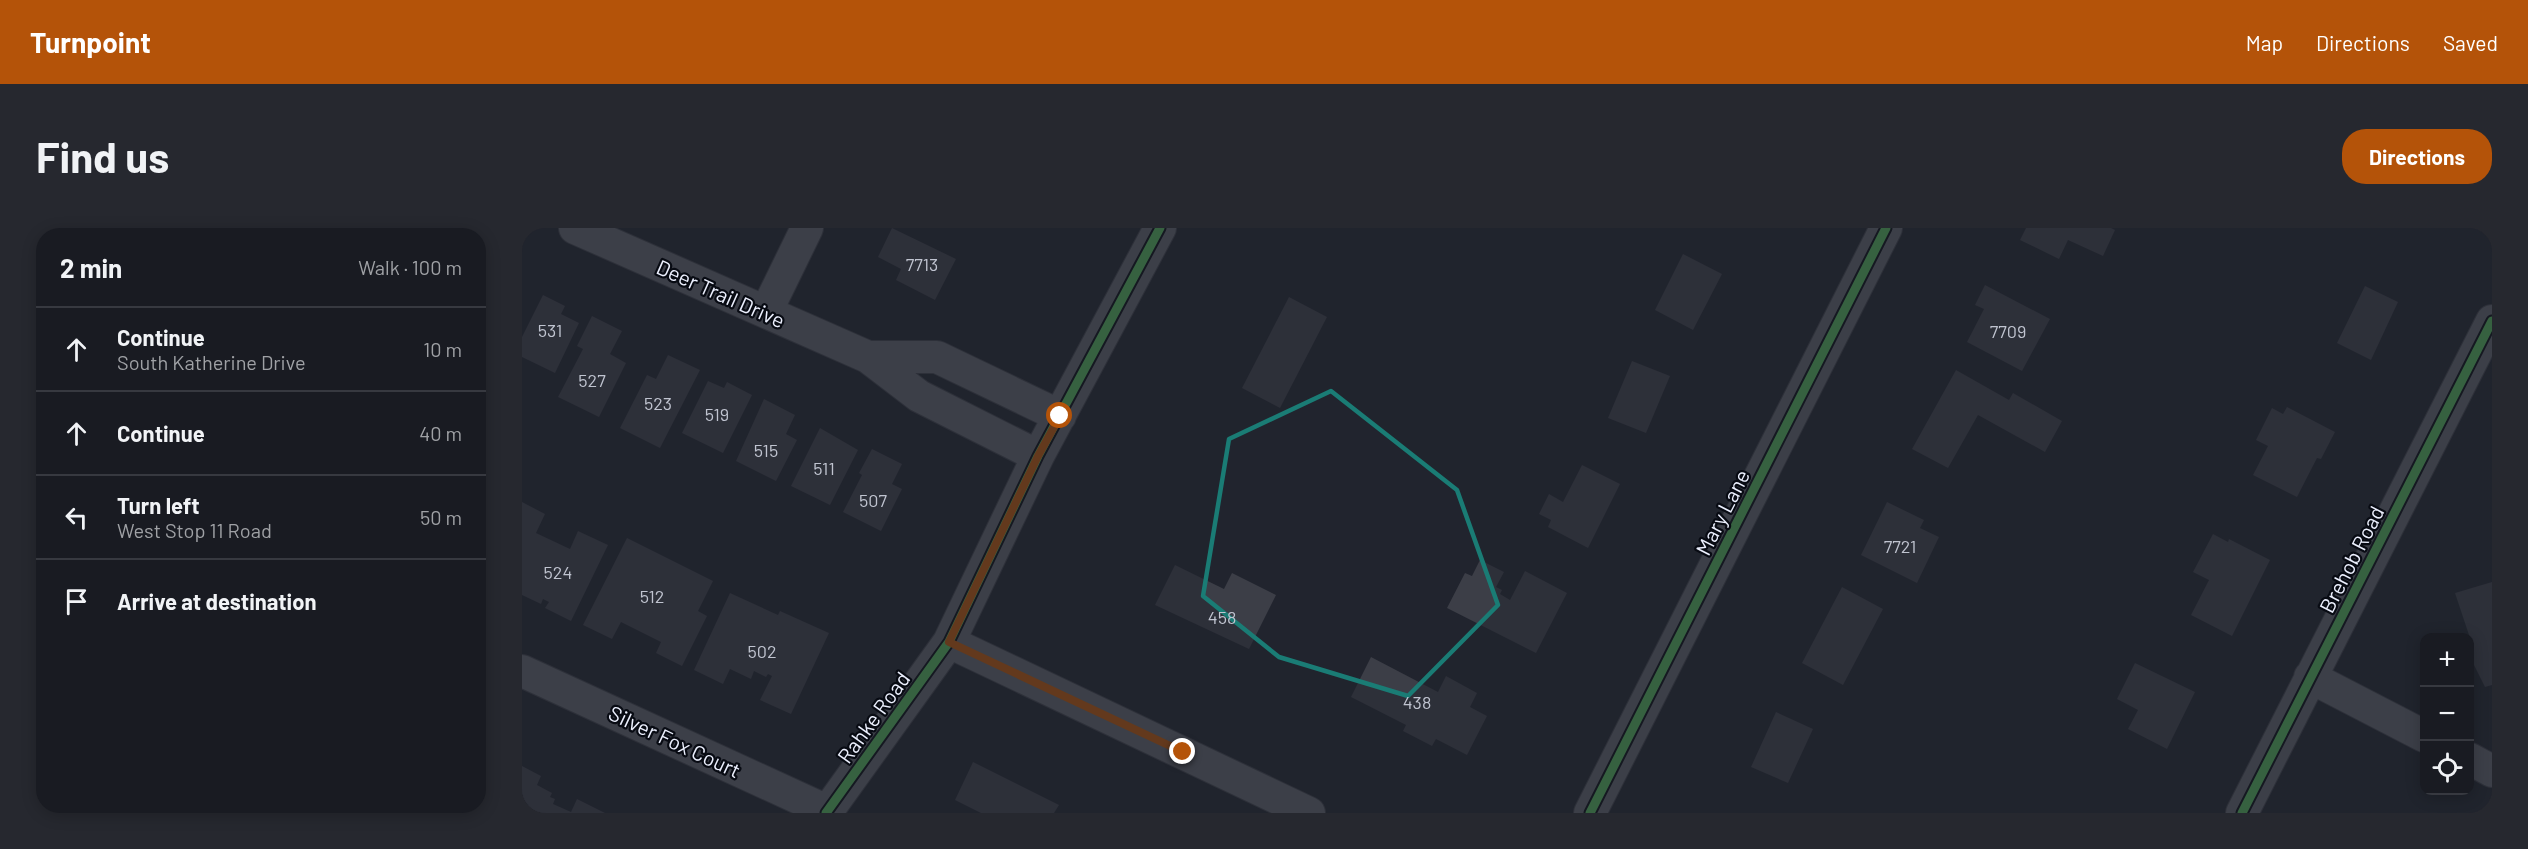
<!DOCTYPE html>
<meta charset="utf-8">
<style>
body{margin:0;font-family:Barlow,sans-serif;background:#26282f;color:#f1f3f6}
.controls{position:absolute;right:18px;bottom:18px;display:grid;overflow:hidden;border-radius:12px;box-shadow:0 3px 15px #0003}
.controls button{width:54px;height:54px;display:grid;place-items:center;padding:0;border:0;border-bottom:2px solid #373940;background:#191b22;color:#f1f3f6;font:30px sans-serif}
.stop{position:absolute;width:18px;height:18px;margin:-14px;border:4px solid #b45309;border-radius:50%;background:#fff}
.stop.end{background:#b45309;border-color:#fff;box-shadow:0 2px 6px #0008}
.list{margin:0;padding:0;list-style:none}
h2{display:flex;justify-content:space-between;align-items:center;height:78px;margin:0;padding:0 24px;font-size:26px}
h2 small{font-size:20px;font-weight:400;color:#9fa1a5}
.list li{display:grid;grid-template-columns:39px 1fr auto;gap:18px;align-items:center;box-sizing:border-box;height:84px;padding:0 24px;border-top:2px solid #373940}
.list b{display:block;font-size:22px;white-space:nowrap}
.list p{margin:0;font-size:20px;white-space:nowrap;color:#9fa1a5}
.list em{font-size:20px;font-style:normal;color:#9fa1a5}
.icon{flex:none;width:33px;height:33px;fill:none;stroke:currentColor;stroke-width:2;stroke-linecap:round;stroke-linejoin:round}
.map{position:relative;flex:none;width:1970px;height:585px;overflow:hidden;border-radius:24px}
header{display:flex;align-items:center;gap:36px;box-sizing:border-box;height:84px;padding:0 30px;background:#b45309;color:#fff}
header strong{font-size:28px}
nav{display:flex;gap:33px;margin-inline-start:auto;font-size:21px}
.intro{display:flex;align-items:center;justify-content:space-between;box-sizing:border-box;height:144px;padding:0 36px}
h1{margin:0;font-size:42px}
.button{padding:15px 27px;border-radius:24px;background:#b45309;color:#fff;font-size:21px;font-weight:700}
main{display:flex;gap:36px;padding:0 36px}
aside{flex:1;background:#191b22;border-radius:24px;box-shadow:0 3px 15px #0003}
.map>svg:first-child{display:block}
.building{fill:#3c3e47}
.lines{fill:none;stroke-linecap:round;stroke-linejoin:round}
.minor-casing{stroke:#3d3f48;stroke-width:34}
.minor{stroke:#5d6068;stroke-width:32}
.cycleway-casing{stroke:#080b13;stroke-width:13}
.cycleway{stroke:#51ab58;stroke-width:9}
.route{stroke:#b45309;stroke-width:8}
.marked{fill:none;stroke:#1a7c75;stroke-width:4.5;stroke-linejoin:round}
.labels{text-anchor:middle;dominant-baseline:central;stroke-width:4.5;stroke-linejoin:round;paint-order:stroke}
.number-label{font-size:18px;fill:#c0c4d0}
.street-label{font-size:21px;fill:#ecf0fe;stroke:#080b13}
</style>
<header>
<strong>Turnpoint</strong>
<nav><a>Map</a><a>Directions</a><a>Saved</a></nav>
</header>
<div class="intro"><h1>Find us</h1><a class="button">Directions</a></div>
<main>
<aside>
<h2>2 min<small>Walk · 100 m</small></h2>
<ul class="list">
<li><svg class="icon" aria-label="ahead" viewBox="0 0 24 24"><path d="M12 20V5M6 11l6-6 6 6"/></svg><div><b>Continue</b><p>South Katherine Drive</p></div><em>10 m</em></li>
<li><svg class="icon" aria-label="ahead" viewBox="0 0 24 24"><path d="M12 20V5M6 11l6-6 6 6"/></svg><div><b>Continue</b></div><em>40 m</em></li>
<li><svg class="icon" aria-label="left" viewBox="0 0 24 24"><path d="M17 20v-9H6M10 6l-5 5 5 5"/></svg><div><b>Turn left</b><p>West Stop 11 Road</p></div><em>50 m</em></li>
<li><svg class="icon" aria-label="arrive" viewBox="0 0 24 24"><path d="M6 21V4h12l-3 4 3 4H6"/></svg><div><b>Arrive at destination</b></div></li>
</ul>
</aside>
<div class="map">
<svg width="1970" height="585" viewBox="0 0 1970 585">
<rect width="100%" height="100%" fill="#21242e"/>
<path class="building" d="M370 0 434 31 413 72 374 52 379 41 356 29Z
M1504 0H1589L1593 2 1581 28 1546 12 1537 31 1498 12Z
M1161 26 1200 46 1171 102 1133 82Z
M1463 57 1528 91 1500 143 1445 114 1462 81 1453 77Z
M1843 58 1876 74 1849 132 1815 115Z
M21 67 43 78 39 86 57 95 33 145 0 129V109Z
M767 69 805 89 758 180 720 160Z
M70 88 100 103 88 126 104 135 77 189 36 169 61 121 55 118Z
M146 127 178 142 138 220 98 200 125 147 134 151Z
M1110 133 1148 148 1124 205 1086 190Z
M1434 142 1487 172 1491 165 1540 193 1523 224 1456 187 1426 240 1390 221Z
M186 153 202 160 205 154 230 167 201 225 160 205Z
M242 171 273 187 264 206 275 212 254 253 214 233Z
M1765 179 1813 204 1799 231 1795 230 1775 269 1731 247 1746 218 1734 212 1750 180 1761 186Z
M298 200 336 222 308 277 269 258Z
M350 221 380 236 370 256 380 261 359 303 321 284 340 247 337 245Z
M1060 237 1098 256 1066 320 1026 299 1029 292 1017 286 1027 266 1041 274Z
M0 274 23 286 14 305 48 321 56 303 86 317 49 393 23 380 27 374 21 371 19 376 0 367Z
M1365 274 1402 292 1398 300 1417 309 1395 355 1339 327Z
M1691 306 1706 314 1707 311 1748 332 1710 408 1669 387 1687 352 1671 344Z
M105 310 191 353 176 383 185 388 160 438 134 425 139 414 99 394 90 411 61 397Z
M958 332 982 344 974 359 980 362 978 366 988 372 1003 343 1045 365 1014 425 925 380 943 345 950 348Z
M653 337 702 361 710 345 754 367 727 421 633 377Z
M1970 354V457L1963 459 1951 435 1948 422V410L1933 365Z
M1320 359 1361 381 1321 457 1280 435Z
M208 365 256 387 258 383 307 405 269 486 238 472 250 448 246 446 244 449 232 443 229 451 208 441 201 456 172 442Z
M849 429 916 464 924 448 955 465 948 479 965 488 945 527 914 511 910 518 881 503 884 497 829 469Z
M1613 435 1673 464 1645 521 1606 501 1616 482 1595 471Z
M1254 484 1291 501 1266 555 1229 539Z
M451 534 537 577 532 585H459L433 572Z
M0 538 19 548 15 557 30 565 28 569 33 571 31 576 49 584 55 571 83 585H0Z"/>
<g class="lines">
<defs>
<path id="minor" d="M53 0 346 129 397 168 516 228
M244 84 285 0
M346 129H415L538 188
M427 414 787 585
M0 443 305 583
M1788 449 1902 508
M1948 531 1970 543
M304 585 427 414 516 228 638 0
M1068 585 1364 0
M1720 585 1970 93"/>
</defs>
<use href="#minor" class="minor-casing"/>
<use href="#minor" class="minor"/>
<defs>
<path id="cycleway" d="M304 585 427 414 516 228 638 0
M1068 585 1364 0
M1720 585 1970 93"/>
</defs>
<use href="#cycleway" class="cycleway-casing"/>
<use href="#cycleway" class="cycleway"/>
</g>
<g class="lines">
<path class="route" d="M538 188 516 228 427 414 661 524"/>
</g>
<path d="M0 0H1970V585H0ZM809 163 935 262 976 377 886 468 757 429 681 368 707 211Z" fill="#21242e" fill-opacity=".55" fill-rule="evenodd"/>
<path class="marked" d="M809 163 935 262 976 377 886 468 757 429 681 368 707 211Z"/>
<g class="labels">
<g class="number-label">
<text x="400" y="36">7713</text>
<text x="28" y="102">531</text>
<text x="1486" y="103">7709</text>
<text x="70" y="152">527</text>
<text x="136" y="175">523</text>
<text x="195" y="186">519</text>
<text x="244" y="222">515</text>
<text x="302" y="240">511</text>
<text x="351" y="272">507</text>
<text x="1378" y="318">7721</text>
<text x="36" y="344">524</text>
<text x="130" y="368">512</text>
<text x="700" y="389">458</text>
<text x="240" y="423">502</text>
<text x="895" y="474">438</text>
</g>
<g class="street-label">
<text transform="translate(199 65) rotate(24)">Deer Trail Drive</text>
<text transform="translate(1200 284) rotate(-63)">Mary Lane</text>
<text transform="translate(1829 331) rotate(-63)">Brehob Road</text>
<text transform="translate(351 489) rotate(-54)">Rahke Road</text>
<text transform="translate(153 513) rotate(25)">Silver Fox Court</text>
</g>
</g>
</svg>
<div class="controls">
<button>+</button>
<button>−</button>
<button><svg class="icon" aria-label="locate" viewBox="0 0 24 24"><circle cx="12" cy="12" r="6"/><path d="M12 2v4M12 18v4M2 12h4M18 12h4"/></svg></button>
</div>
<div class="stop" style="left:538px;top:188px"></div>
<div class="stop end" style="left:661px;top:524px"></div>
</div>
</main>
